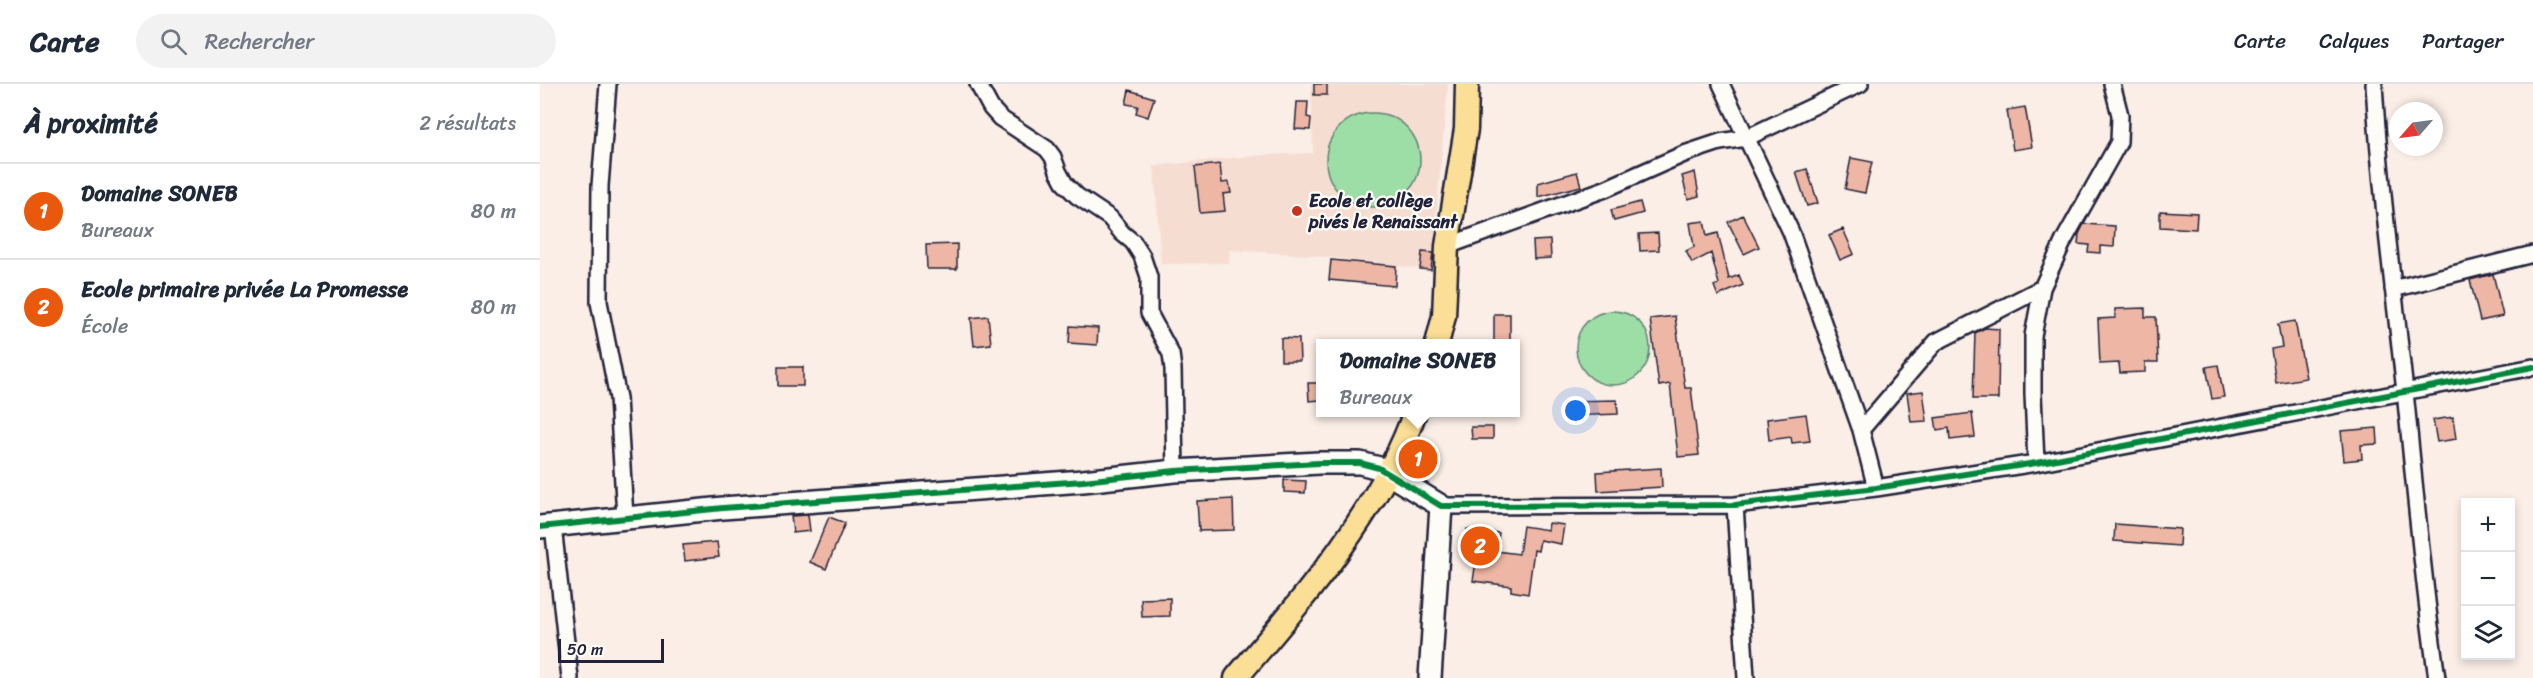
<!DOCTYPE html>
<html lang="fr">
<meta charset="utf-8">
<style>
body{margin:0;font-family:Sriracha,sans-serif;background:#f2f2f3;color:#1f2937}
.controls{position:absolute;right:18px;bottom:18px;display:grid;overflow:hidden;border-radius:0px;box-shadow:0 3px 9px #0003}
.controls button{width:54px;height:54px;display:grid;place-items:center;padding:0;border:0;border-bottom:2px solid #e0e1e3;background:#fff;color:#1f2937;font:30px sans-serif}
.compass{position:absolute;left:1849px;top:18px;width:54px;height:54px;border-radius:50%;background:#fff;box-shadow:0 3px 9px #0003;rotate:242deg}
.scale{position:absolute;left:18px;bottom:15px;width:106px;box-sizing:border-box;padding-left:6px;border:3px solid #22223b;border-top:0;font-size:16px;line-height:21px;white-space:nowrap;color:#22223b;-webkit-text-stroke:4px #fdfcf7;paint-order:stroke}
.you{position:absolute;left:1036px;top:327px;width:21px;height:21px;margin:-15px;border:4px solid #fff;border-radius:50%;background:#1a73e8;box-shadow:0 0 0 9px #1a73e833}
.badge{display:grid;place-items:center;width:39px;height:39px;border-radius:50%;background:#ea580c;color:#fff;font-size:20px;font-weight:700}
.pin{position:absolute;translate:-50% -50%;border:3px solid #fff;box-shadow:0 2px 6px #0006}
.popup{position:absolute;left:776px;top:255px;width:204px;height:78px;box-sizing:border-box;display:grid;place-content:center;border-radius:0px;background:#fff;filter:drop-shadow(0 2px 4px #0005);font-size:20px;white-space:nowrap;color:#747a83}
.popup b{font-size:22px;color:#1f2937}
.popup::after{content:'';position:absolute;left:50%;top:100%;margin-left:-12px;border:12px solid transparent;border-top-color:#fff}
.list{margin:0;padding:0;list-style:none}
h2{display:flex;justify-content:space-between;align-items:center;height:78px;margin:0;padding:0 24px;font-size:26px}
h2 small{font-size:20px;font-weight:400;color:#747a83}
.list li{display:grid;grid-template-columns:39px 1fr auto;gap:18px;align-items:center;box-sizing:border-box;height:96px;padding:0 24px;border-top:2px solid #e0e1e3}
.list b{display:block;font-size:22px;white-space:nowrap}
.list p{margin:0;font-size:20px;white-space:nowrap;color:#747a83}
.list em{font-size:20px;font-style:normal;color:#747a83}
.icon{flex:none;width:33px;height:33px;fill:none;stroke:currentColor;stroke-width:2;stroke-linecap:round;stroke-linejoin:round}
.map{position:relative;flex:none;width:1993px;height:594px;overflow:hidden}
header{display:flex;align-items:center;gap:36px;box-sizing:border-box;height:84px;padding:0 30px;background:#fff;border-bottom:2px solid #e0e1e3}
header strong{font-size:28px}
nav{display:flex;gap:33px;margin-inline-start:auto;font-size:21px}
.search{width:420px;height:54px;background:#f2f2f3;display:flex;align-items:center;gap:15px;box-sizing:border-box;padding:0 21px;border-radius:33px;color:#747a83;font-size:22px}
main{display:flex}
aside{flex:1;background:#fff}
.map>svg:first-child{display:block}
.built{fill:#f6ddd2}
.green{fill:#9ddda6;stroke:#608070;stroke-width:1.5}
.building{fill:#eeb6a4;stroke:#22223b;stroke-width:1.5}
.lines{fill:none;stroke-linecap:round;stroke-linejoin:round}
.street-casing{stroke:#22223b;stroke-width:20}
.secondary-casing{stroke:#22223b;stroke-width:26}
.primary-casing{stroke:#22223b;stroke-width:27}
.street{stroke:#fdfcf7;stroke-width:15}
.secondary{stroke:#fdfcf7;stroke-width:21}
.primary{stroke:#fbdf96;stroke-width:22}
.cycleway-casing{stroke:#fdfcf7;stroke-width:10}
.cycleway{stroke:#00873e;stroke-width:6}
.poi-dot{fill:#c8321e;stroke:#fdfcf7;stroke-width:2}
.labels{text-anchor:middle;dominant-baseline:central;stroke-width:4.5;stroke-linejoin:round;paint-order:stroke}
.poi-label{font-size:18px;font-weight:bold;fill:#22223b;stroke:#fdfcf7;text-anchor:start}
</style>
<header>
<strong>Carte</strong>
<div class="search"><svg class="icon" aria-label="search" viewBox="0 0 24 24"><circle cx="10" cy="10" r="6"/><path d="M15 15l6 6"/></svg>Rechercher</div>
<nav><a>Carte</a><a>Calques</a><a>Partager</a></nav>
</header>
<main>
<aside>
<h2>À proximité<small>2 résultats</small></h2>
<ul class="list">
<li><span class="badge">1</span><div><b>Domaine SONEB</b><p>Bureaux</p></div><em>80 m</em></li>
<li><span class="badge">2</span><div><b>Ecole primaire privée La Promesse</b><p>École</p></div><em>80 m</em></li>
</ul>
</aside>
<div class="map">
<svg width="1993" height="594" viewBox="0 0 1993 594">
<rect width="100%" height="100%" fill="#faeee6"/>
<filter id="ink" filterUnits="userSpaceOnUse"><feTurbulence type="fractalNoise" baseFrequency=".0167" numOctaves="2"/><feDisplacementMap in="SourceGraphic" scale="12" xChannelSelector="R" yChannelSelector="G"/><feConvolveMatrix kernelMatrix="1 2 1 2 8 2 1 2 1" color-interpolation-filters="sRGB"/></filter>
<g filter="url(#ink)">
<path class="built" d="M771 0H908L891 186 768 171 690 166 689 179 621 180 614 82 722 71 773 69Z"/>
<path class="green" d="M786 76a47 47 0 1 1 94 0a47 47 0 1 1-94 0Z
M1036 264a37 37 0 1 1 74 0a37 37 0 1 1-74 0Z"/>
<path class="building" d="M774 0H787V11H774Z
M589 6 614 14 608 33 596 29 598 22 586 20Z
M757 18H768L767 33 771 34 770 46 755 45Z
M1485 23 1492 63 1473 66 1467 26Z
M1311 74 1332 78 1325 109 1305 105Z
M680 80 682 99 689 98 691 109 683 110 685 127 660 129 655 83Z
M1267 85 1278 119 1267 122 1256 88Z
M1037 88 1041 102 998 113V99Z
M1155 88 1159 112 1148 115 1142 92Z
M1100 118 1103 129 1074 137 1071 126Z
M1620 127 1657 129 1656 145 1620 143Z
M1203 131 1219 163 1204 170 1188 138Z
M1164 137 1167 152 1178 149 1189 195 1199 191 1203 201 1178 212 1174 202 1179 200 1171 169 1152 179 1146 167 1154 163 1150 139Z
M1544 140 1575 142 1574 163 1560 162V169L1548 168 1549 161 1538 160 1539 150Z
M1303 145 1314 170 1300 176 1289 151Z
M1118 149 1119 166 1100 167 1099 150Z
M1010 156 1011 174 994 175 993 157Z
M417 160V185H387L386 161Z
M882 168 893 169 891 186 880 185Z
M791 176 856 182 855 202 789 196Z
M1953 190 1963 232 1940 237 1930 196Z
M1605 224V233H1616L1618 278H1605V288L1580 289 1579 279 1560 280 1558 235 1575 234V225Z
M954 230H970V260H954Z
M448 232 451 260 434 262 431 234Z
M1135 232 1145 304H1151L1159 371 1138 373 1130 300 1119 302 1110 235Z
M1755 237 1766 294 1736 299 1731 265 1742 263 1738 240Z
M530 242 558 244 557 261 529 259Z
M1445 244 1459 245 1458 315H1433L1435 249Z
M741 254 759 255 760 277H741Z
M1678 281 1684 313 1672 315 1666 283Z
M238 283H263V302H238Z
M768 299H780V316L769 317Z
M1383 307 1387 337 1371 338 1367 309Z
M1077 316 1078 330 1028 332V317Z
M1432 329 1435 353 1410 356 1409 344 1397 346 1395 334Z
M1266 330 1270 357 1252 359 1251 353 1229 356 1227 335Z
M1913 333 1916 355 1897 358 1893 336Z
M931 343H953V355H932Z
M1837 344 1838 360 1821 361 1822 375 1804 377 1801 347Z
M1121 384 1122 403 1058 407 1057 388Z
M744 396 766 397 765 409 744 408Z
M693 415 694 446 659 447 657 417Z
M268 431 270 447 253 449 251 432Z
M289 433 305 439 286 485 270 478Z
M1009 439 1024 441 1021 460 1000 456 998 467 994 466 988 510 971 507V502L933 497 938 464 925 462 927 445 959 449 956 467 979 470 983 442 1008 446Z
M1575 440 1640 445 1639 462 1574 457Z
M177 458 179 473 145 477 143 461Z
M630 514V532L602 533 601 515Z"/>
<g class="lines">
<defs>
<path id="street" d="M68 0 60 102 59 218 78 314 85 433
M438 0 451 24 460 34 507 65 513 73 518 87 525 100 537 112 570 134 582 149 593 158 602 172 609 193V229L631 270 633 285 635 387
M1181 0 1251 148 1321 346 1336 404
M1834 0C1840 103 1854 206 1865 308 1875 404 1883 499 1897 594
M907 162 1065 105 1144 70 1180 58 1206 54 1320 0
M1853 205 1993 170
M1321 346 1396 258 1502 204
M1496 379 1493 310V252L1502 204 1524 156 1579 58 1580 31 1572 0
M1195 421 1206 594
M901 422 1195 421 1336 404 1496 379 1993 283
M13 442 30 594"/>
<path id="secondary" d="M0 443 183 424 543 397 635 387 779 379H820L839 384 901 422 890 594"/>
<path id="primary" d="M897 260 904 232 907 162 926 45 927 0
M696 594C763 515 840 427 875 328"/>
</defs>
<use href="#street" class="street-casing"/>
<use href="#secondary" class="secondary-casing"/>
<use href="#primary" class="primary-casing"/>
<use href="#street" class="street"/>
<use href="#secondary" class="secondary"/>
<use href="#primary" class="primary"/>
<defs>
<path id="cycleway" d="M0 443 183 424 543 397 635 387 779 379H820L839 384 901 422 1195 421 1336 404 1496 379 1993 283"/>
</defs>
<use href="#cycleway" class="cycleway-casing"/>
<use href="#cycleway" class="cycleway"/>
</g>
</g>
<circle class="poi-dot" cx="757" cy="127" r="6"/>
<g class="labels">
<g class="poi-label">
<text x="769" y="117">Ecole et collège<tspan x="769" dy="21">pivés le Renaissant</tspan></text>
</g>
</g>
</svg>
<div class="controls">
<button>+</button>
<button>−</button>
<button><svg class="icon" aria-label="layers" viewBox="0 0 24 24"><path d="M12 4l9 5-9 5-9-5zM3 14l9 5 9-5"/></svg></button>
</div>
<svg class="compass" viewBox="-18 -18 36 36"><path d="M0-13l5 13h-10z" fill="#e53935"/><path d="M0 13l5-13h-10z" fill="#747a83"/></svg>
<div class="scale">50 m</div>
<div class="you"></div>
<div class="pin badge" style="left:878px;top:375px">1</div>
<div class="popup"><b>Domaine SONEB</b>Bureaux</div>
<div class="pin badge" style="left:940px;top:462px">2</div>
</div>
</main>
